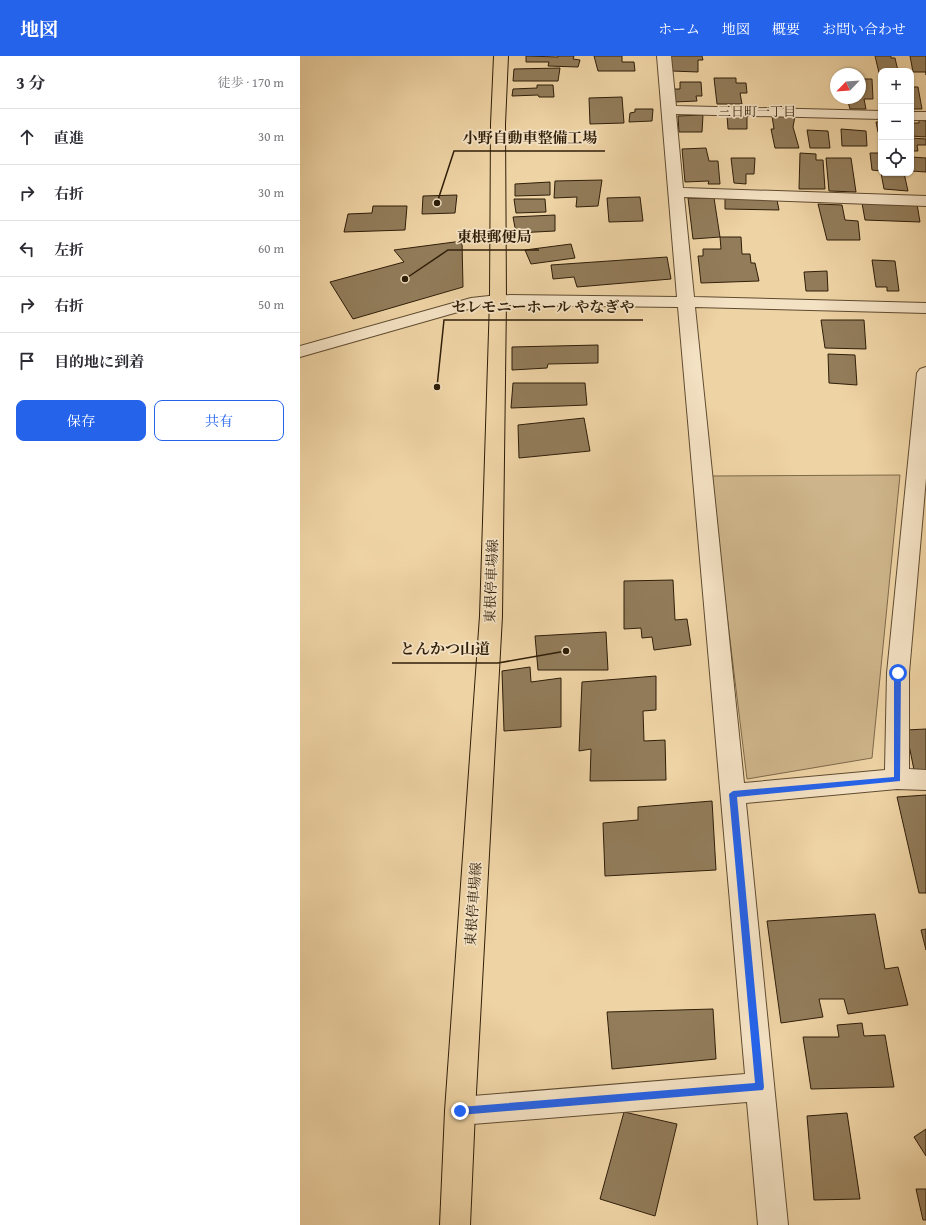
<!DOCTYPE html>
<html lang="ja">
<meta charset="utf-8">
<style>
body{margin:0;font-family:"Gentium Book Plus","Noto Serif JP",serif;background:#f2f2f3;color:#2b2b33}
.controls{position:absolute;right:12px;top:12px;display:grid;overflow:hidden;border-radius:8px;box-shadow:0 1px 3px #0004}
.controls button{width:36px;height:36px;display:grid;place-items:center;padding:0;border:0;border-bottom:1px solid #e1e1e2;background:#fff;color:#2b2b33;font:20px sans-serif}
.compass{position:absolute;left:530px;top:12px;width:36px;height:36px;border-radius:50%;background:#fff;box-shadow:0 1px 3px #0004;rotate:245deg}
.stop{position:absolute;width:12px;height:12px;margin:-9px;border:3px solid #2563eb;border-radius:50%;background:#fff}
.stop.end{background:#2563eb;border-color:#fff;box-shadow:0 1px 4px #0008}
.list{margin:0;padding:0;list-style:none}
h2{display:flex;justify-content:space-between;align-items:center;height:52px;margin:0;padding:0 16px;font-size:17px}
h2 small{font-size:13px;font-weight:400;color:#7c7c81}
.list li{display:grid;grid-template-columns:26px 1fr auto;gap:12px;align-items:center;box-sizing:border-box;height:56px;padding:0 16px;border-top:1px solid #e1e1e2}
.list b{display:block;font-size:15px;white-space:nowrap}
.list em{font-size:13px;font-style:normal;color:#7c7c81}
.actions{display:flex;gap:8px;padding:12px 16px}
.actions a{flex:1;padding:9px 0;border:1px solid #2563eb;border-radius:8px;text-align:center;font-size:14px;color:#2563eb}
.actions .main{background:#2563eb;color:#fff}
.icon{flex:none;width:22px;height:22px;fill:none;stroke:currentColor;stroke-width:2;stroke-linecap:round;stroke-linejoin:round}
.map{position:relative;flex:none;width:626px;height:1169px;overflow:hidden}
header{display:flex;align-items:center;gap:24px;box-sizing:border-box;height:56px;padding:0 20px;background:#2563eb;color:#fff}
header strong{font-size:19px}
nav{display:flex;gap:22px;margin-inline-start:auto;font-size:14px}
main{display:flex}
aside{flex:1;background:#fff}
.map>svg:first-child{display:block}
.green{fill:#ceb48a;stroke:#7e694a}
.building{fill:#927c5a;stroke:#2f1e09}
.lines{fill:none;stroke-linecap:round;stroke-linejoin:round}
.minor-casing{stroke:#5f4b30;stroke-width:2}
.major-casing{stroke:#2f1e09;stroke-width:2}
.minor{fill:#f4e2c4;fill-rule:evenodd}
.major{fill:#eed3a4;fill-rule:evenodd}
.route{fill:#2563eb}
.labels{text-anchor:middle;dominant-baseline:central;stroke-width:3.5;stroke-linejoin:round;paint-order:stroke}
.far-neighbourhood-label{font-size:13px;fill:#2f1e09;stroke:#f4e2c4}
.street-label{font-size:14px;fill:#2f1e09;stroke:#f4e2c4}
.leader{fill:none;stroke:#2f1e09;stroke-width:1.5}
.callout-dot{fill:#2f1e09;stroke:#f4e2c4;stroke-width:1.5}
.callout-label{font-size:15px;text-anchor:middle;font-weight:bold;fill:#2f1e09;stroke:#f4e2c4;stroke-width:3.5;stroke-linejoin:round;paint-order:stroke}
</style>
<header>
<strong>地図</strong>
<nav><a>ホーム</a><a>地図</a><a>概要</a><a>お問い合わせ</a></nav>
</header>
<main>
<aside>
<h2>3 分<small>徒歩 · 170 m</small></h2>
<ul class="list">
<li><svg class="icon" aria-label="ahead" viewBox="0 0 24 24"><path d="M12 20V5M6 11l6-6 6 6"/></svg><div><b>直進</b></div><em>30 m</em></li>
<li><svg class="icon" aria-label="right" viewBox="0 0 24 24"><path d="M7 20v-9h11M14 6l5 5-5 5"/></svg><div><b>右折</b></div><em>30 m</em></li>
<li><svg class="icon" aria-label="left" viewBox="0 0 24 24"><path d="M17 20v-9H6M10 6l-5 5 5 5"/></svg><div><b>左折</b></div><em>60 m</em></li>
<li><svg class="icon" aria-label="right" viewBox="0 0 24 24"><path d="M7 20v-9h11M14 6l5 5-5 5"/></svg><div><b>右折</b></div><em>50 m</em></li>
<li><svg class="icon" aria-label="arrive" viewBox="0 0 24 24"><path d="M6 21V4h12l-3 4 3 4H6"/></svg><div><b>目的地に到着</b></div></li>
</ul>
<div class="actions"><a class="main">保存</a><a>共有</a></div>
</aside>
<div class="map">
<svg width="626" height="1169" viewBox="0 0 626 1169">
<rect width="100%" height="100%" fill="#eed3a4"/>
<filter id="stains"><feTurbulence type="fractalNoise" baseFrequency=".005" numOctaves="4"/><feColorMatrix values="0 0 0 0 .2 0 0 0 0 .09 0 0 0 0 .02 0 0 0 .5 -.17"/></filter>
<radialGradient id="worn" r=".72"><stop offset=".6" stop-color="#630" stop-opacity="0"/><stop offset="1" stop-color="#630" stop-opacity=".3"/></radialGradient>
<path class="green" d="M600 419 572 702 447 723 410 420Z"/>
<path class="building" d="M226 0 258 1V0H274L273 3 280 4 278 11 248 10 249 6H226Z
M294 0H322V6H334L335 15H298Z
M371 0H402L403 4H398V16L372 15Z
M575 0H591V2H595L598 15H581L580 21Z
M610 0H626V19V16H613Z
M260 12 258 25H213L214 13Z
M414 22H436V27H446L447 37H440L442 48H417Z
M560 23H572L573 43H564L566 53H550L547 42H560Z
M380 26H401L402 40H396L397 45 374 46 373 33H380Z
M237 29H253L254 41H239L238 39 212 40 213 33 237 32Z
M611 31H618L622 53H611Z
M322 41 324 67 290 68 289 42Z
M335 53H353L352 65 329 66 330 57 335 56Z
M403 59 402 76H379L378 60Z
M427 59H447V73H428Z
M472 60H495L493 71 499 92H475L471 73H474Z
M619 64 626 65V81L611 80V67H619Z
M576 66H581V76H578Z
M541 73 566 75 567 90H542Z
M507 74 528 75 530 92H510Z
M611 82 626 83V89H617L618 95H611Z
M406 92 409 105H418L420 128H408L409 125 385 126 382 93Z
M500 97 516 98V104H523L525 133H499Z
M570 97H581V115L572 114Z
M611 101 626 102V116L611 115Z
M431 102H455L454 118H446V128L434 127Z
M526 102H551L556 136 529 135Z
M581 117H604L608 135 584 133Z
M302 124 298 150 276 151 277 141 254 142 255 125Z
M250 126V139L215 140V128Z
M157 139 155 157 122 158 123 140Z
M340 141 343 165 309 166 307 142Z
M388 142H414L420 181 393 183Z
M425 142 477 144 479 154 425 153Z
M214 143H245L246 156 216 157Z
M562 147 617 148 620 166 565 164Z
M518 148 542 149 545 164 558 165 560 184H527Z
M73 150H107L105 174 44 176 48 158 72 157Z
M255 159V175L216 177 213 161Z
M420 181H441L442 198H450L451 207H455L459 225 401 227 398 200H403V193H421Z
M162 185 163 231 53 263 30 226 104 206 94 194Z
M271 188 275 202 231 208 225 194Z
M367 201 371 223 277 231 274 221 253 223 251 209Z
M572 204 595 205 599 235H587V231H576Z
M527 215 528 235H506L504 216Z
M521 264H564L566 293 525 292Z
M298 289V307L248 308 247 312 212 314V291Z
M528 298 555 299 557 329 529 327Z
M213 327H285L287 349 211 352Z
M284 362 290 395 219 402 218 369Z
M373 524 375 564 387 563 391 589 354 594 352 581 342 582 341 572 324 573V525Z
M306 576 308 614H238L235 580Z
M230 611 231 626 261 622V671L204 675 202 615Z
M356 620V654L343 655 344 685 365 684 366 724 290 725 291 693 279 695 282 626Z
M626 673V714H614L606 674Z
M626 739V837H619L597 741Z
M412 745 416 814 305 820 303 767 338 764V751Z
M575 858 585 913 598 911 608 949 548 958 544 943H519L523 961 481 967 467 865Z
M626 873V894L621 874Z
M413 953 416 1003 312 1013 307 956Z
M562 967 564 980 585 979 594 1031 511 1033 503 981H539L537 969Z
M324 1056 377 1068 355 1160 300 1143Z
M547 1057 560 1143 514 1144 507 1060Z
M626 1073V1100L614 1081Z
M616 1133H626V1164H623Z"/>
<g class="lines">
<defs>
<path id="minor" d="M357 0H371L376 50 581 55V63L376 58 383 132 626 140V150L384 141 394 241 626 247V257L395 251 444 727 585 714 587 617 617 317 620 313 626 311V422L609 617V713L626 714V734L597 733 446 747 488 1169H458L447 1046 160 1069 150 1065 145 1055 150 1045 160 1041 445 1018 378 251 198 249 172 252 0 301V290L171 242 198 239 377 241Z
M611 56H626V64H611Z"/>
<path id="major" d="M194 0H208L205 68 206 244 202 560 175 1055 170 1169H140L145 1055 180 560 190 244 191 68Z"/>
</defs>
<use href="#minor" class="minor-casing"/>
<use href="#major" class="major-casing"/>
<use href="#minor" class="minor"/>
<use href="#major" class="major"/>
</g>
<path class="route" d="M598 614 601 617 600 725 437 741 464 1031 463 1034 160 1059 157 1058 156 1055 157 1052 160 1051 455 1027 429 738 433 735 594 721V617Z"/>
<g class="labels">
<g class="far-neighbourhood-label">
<text x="457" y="55">三日町一丁目</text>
</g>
<g class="street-label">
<text transform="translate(191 525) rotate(-88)">東根停車場線</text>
<text transform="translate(173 848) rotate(-86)">東根停車場線</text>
</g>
</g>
<path class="leader" d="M137 147L154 95H305M105 223L148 194H239M137 331L144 264H343M266 595L198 607H92"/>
<g class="callout-dot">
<circle cx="137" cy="147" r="4"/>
<circle cx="105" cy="223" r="4"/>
<circle cx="137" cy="331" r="4"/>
<circle cx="266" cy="595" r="4"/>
</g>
<g class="callout-label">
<text x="230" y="87">小野自動車整備工場</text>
<text x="194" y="186">東根郵便局</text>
<text x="243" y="256">セレモニーホール やなぎや</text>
<text x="145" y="598">とんかつ山道</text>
</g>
<rect width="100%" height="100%" filter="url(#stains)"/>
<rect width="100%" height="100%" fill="url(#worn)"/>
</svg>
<div class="controls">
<button>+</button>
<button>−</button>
<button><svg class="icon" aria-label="locate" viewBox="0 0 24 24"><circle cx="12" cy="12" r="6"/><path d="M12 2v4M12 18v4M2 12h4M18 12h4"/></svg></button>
</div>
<svg class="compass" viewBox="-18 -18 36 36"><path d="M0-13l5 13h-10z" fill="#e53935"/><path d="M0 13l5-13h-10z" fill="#7c7c81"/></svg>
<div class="stop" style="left:598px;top:617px"></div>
<div class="stop end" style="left:160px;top:1055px"></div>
</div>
</main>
